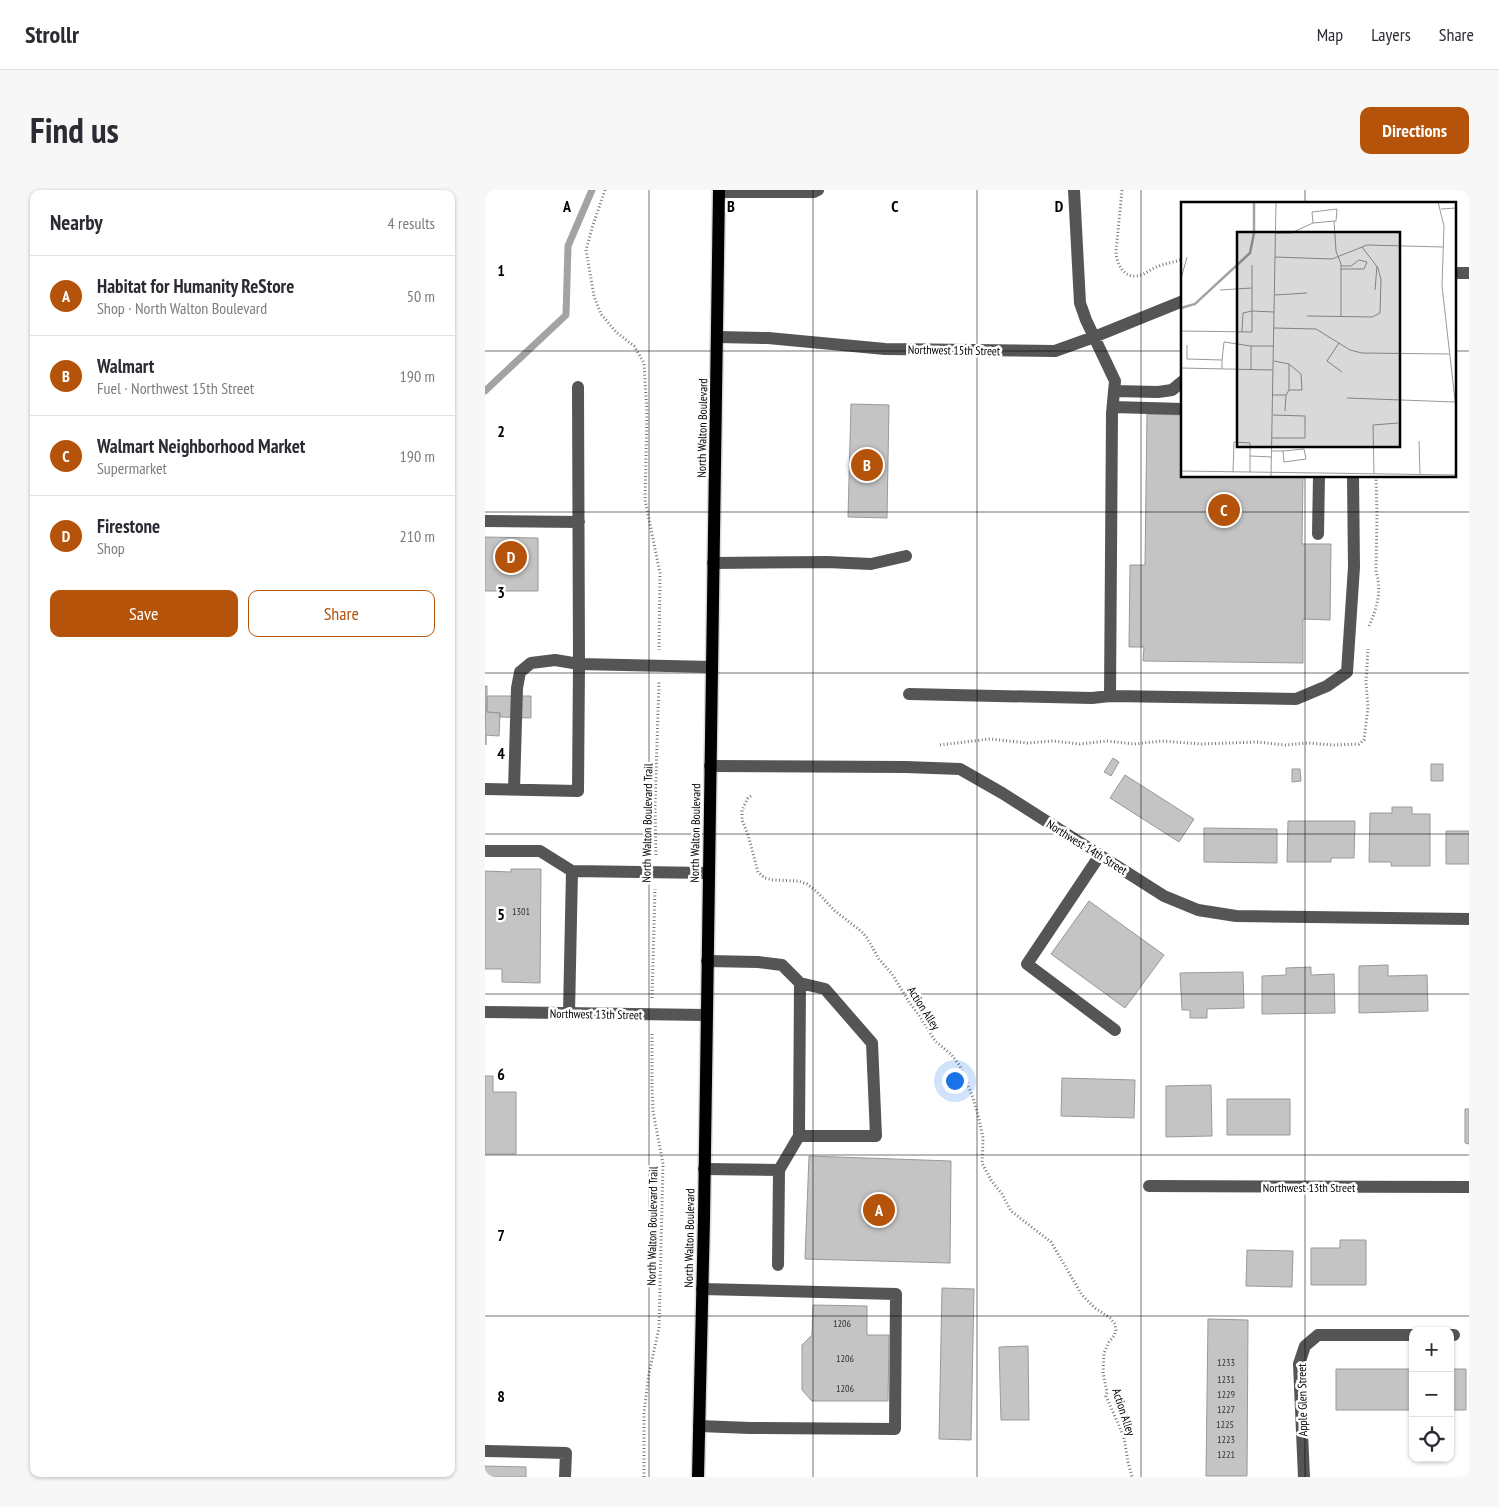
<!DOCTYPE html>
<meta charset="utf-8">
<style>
body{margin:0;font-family:"PT Sans Narrow",sans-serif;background:#f7f7f7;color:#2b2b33}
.controls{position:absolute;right:15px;bottom:15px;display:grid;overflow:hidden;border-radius:10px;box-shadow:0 1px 4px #0004}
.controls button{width:45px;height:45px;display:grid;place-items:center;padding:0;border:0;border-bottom:1px solid #e1e1e2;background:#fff;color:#2b2b33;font:25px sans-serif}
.you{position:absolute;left:469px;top:890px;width:18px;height:18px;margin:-12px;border:4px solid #fff;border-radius:50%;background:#1a73e8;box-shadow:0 0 0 8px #1a73e833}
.badge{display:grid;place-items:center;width:32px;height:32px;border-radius:50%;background:#b45309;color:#fff;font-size:16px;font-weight:700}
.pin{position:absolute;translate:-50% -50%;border:2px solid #fff;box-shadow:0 1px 5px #0006}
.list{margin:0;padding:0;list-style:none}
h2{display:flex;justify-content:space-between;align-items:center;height:65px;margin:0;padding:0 20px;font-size:21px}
h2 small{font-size:16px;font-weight:400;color:#7c7c81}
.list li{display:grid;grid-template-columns:32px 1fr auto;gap:15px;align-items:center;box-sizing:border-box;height:80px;padding:0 20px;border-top:1px solid #e1e1e2}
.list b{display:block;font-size:19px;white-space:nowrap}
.list p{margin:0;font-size:16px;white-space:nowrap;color:#7c7c81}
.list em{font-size:16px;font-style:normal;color:#7c7c81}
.actions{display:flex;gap:10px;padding:15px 20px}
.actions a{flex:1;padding:11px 0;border:1px solid #b45309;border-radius:10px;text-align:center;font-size:18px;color:#b45309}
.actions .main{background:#b45309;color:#fff}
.icon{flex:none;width:28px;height:28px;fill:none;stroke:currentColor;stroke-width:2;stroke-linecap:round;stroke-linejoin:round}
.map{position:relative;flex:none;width:984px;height:1287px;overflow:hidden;border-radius:10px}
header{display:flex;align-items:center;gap:30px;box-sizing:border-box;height:70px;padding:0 25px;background:#fff;border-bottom:1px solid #e1e1e2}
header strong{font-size:24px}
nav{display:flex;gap:28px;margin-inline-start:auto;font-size:18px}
.intro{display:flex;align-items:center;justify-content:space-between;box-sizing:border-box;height:120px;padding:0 30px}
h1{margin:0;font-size:35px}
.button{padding:12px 22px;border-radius:10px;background:#b45309;color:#fff;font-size:18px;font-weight:700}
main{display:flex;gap:30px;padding:0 30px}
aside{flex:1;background:#fff;border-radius:10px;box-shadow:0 1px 4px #0004}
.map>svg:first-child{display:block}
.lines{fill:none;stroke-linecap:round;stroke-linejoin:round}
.stream{stroke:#a3a3a3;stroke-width:7}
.building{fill:#c4c4c4;stroke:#999}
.major-casing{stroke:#dbdbdb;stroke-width:15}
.path{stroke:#777;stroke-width:3;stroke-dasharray:1 2.5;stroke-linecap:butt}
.minor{stroke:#555;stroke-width:12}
.major{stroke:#000;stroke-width:12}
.grid{fill:none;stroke:#000;stroke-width:1;stroke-opacity:0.55}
.labels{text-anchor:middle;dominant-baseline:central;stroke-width:5;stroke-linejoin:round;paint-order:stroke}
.number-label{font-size:10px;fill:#313131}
.street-label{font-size:12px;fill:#000;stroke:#fff}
.inset-river{fill:none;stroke:#a3a3a3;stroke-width:2.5}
.inset-road{fill:none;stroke:#999;stroke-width:1}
.view{fill:#000;fill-opacity:0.15;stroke:#000;stroke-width:2.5}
.inset-edge{fill:none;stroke:#000;stroke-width:2.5}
.grid-label{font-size:16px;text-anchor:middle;font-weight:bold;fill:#000;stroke:#fff;stroke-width:5;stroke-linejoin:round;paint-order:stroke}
</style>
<header>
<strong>Strollr</strong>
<nav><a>Map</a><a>Layers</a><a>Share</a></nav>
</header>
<div class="intro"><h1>Find us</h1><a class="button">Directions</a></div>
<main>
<aside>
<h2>Nearby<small>4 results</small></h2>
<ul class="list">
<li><span class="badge">A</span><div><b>Habitat for Humanity ReStore</b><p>Shop · North Walton Boulevard</p></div><em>50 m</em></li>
<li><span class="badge">B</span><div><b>Walmart</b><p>Fuel · Northwest 15th Street</p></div><em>190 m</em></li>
<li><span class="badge">C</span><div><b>Walmart Neighborhood Market</b><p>Supermarket</p></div><em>190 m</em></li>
<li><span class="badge">D</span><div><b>Firestone</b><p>Shop</p></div><em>210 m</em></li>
</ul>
<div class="actions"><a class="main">Save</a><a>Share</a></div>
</aside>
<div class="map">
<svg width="984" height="1287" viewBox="0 0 984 1287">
<rect width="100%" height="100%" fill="#fff"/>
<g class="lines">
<path class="stream" d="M0 201 81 125 83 56 107 0"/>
</g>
<path class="building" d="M366 214 404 215 402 328 363 327Z
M662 224 698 225V286H818L817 354H846L845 430 818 429V473L658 471 659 457H644L645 375H660Z
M0 347 53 348V401H0Z
M0 496H2V522L15 523 14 546 1 545V555Z
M2 506H46V528L15 527V523L2 522Z
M628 568 634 572 626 586 619 582Z
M946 574H958V591H946Z
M807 579H815L816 591 807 592Z
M640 585 709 629 694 652 625 608Z
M907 617H927V624H945V676H906V672H884L885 623H907Z
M803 631H870L869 668H846V672H802Z
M719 638 792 639V673L719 672Z
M961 641H984V674H961Z
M26 679H56L55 793 17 792V779H0V681L26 682Z
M604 711 679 765 640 818 566 764Z
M903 775V786L942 785 943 821 874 823V776Z
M826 777V785L849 784 850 823 777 824V786L801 785V778Z
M758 782 759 818 722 819V828H705V820H697L695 783Z
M0 886H8V902H31V964H0Z
M577 888 650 890 649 928 576 926Z
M726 895 727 946 681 947V896Z
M742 909H805V945H742Z
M980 919H984V954L980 953Z
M324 966 466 971 465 1073 320 1069Z
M855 1050H881V1095H826V1058H855Z
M762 1060 808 1061 807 1097 761 1096Z
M457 1098 489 1099 486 1250 454 1249Z
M328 1115 382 1116V1145H404L403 1211H327L317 1200V1155L327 1145Z
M723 1129 763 1130 762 1286H721Z
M543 1156 544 1230H516L514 1157Z
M851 1179H928V1220H851Z
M965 1179H981V1220H965Z
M0 1276 41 1277V1287H0Z"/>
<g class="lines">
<defs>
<path id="major" d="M213 1287 219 1028 234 0"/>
</defs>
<use href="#major" class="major-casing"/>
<path class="path" d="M120 0 108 35 101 60 109 106 116 124 131 142 149 156 159 173 162 224 160 310 175 383 174 460
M637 0 631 61C631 72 638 88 652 86 660 85 667 78 674 76 682 73 690 72 698 69
M884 436C892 418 897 401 891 382L892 326 891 286
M455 555 505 549 542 553 568 551 595 554 622 551 649 554 677 551 717 554 772 552 800 555 824 553 848 555 874 554 879 550 883 517 881 493 883 459
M266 606 263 608 257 620V630L263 645 273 682 280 688 288 690 313 691 322 694 331 701 350 721 376 741 382 748 394 769 407 784 424 812 434 825 450 851 466 864 475 876 488 908 494 929 498 948 497 973 506 990 517 1004 526 1021 566 1052 597 1105 610 1118 625 1128 630 1134 631 1141 629 1146 624 1152 619 1163 618 1183 622 1202 621 1206 639 1247 643 1272 647 1287
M171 665 170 616 174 492
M167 808 170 699
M159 1287V1222L164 1183 174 1138 178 974 168 921 167 896V842"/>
<path class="minor" d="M589 0 595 113 601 130 630 191 627 223 625 506
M234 2H329L333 0
M970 83H984
M232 147 283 148 400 159 570 161 609 147 698 111
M629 201 673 202 687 200 698 191
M628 217 698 219
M0 331 94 332
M833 344 834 286
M228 373 342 372 386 374 421 366
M424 504 607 508 625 506 811 509 842 496 862 482 869 377 868 286
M225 576 421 577 475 579 517 603 679 706 713 720 751 726 984 729
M0 599 93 601 94 474 227 477
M29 599 32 498 35 482 46 473 70 470 94 474 93 197
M0 661H55L87 681
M615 665 542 774 630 840
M0 822 221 825
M84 823 87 681 223 683
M314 946H391L387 853 340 799 315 793
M219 979 294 980 314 946 315 793 297 775 273 772 222 771
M664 996 984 997
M293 1075 294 980
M965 1145H969
M214 1236 265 1238 410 1239 411 1104 217 1099
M0 1261 81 1263 80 1287
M819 1287 814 1174 820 1156 833 1145H928"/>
<use href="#major" class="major"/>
</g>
<path class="grid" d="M164 0V1287M328 0V1287M492 0V1287M656 0V1287M820 0V14M0 161H698M970 161H984M820 286V1287M0 322H984M0 483H984M0 644H984M0 804H984M0 965H984M0 1126H984"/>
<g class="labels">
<g class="number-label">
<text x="36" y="721">1301</text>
<text x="357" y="1133">1206</text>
<text x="360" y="1168">1206</text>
<text x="741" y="1172">1233</text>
<text x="741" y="1189">1231</text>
<text x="360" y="1198">1206</text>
<text x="741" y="1204">1229</text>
<text x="741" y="1219">1227</text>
<text x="740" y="1234">1225</text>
<text x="741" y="1249">1223</text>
<text x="741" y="1264">1221</text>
</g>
<g class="street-label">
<text transform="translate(469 160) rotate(1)">Northwest 15th Street</text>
<text transform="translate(217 238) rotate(-89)">North Walton Boulevard</text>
<text transform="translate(162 633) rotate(-89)">North Walton Boulevard Trail</text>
<text transform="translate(210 643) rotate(-89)">North Walton Boulevard</text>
<text transform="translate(602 657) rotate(32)">Northwest 14th Street</text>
<text transform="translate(439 818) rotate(57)">Action Alley</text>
<text transform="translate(111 824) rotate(1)">Northwest 13th Street</text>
<text x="824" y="997">Northwest 13th Street</text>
<text transform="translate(167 1036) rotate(-89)">North Walton Boulevard Trail</text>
<text transform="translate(204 1048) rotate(-89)">North Walton Boulevard</text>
<text transform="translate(817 1210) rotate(-91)">Apple Glen Street</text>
<text transform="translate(639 1222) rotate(72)">Action Alley</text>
</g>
</g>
<g transform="translate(696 12)">
<rect width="275" height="275" fill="#fff"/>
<path class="inset-river" d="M0 106 14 102 69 51 73 31V0"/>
<path class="inset-road" d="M257 0 263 24 261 84 275 207M260 7 275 6M132 21 131 10 156 7 155 19H153M95 31H110L132 21 153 19 155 49 160 62V115M94 55 151 57 186 43 262 45M160 67H183L186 60 178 58 170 64H160M0 77 6 55M39 88 71 86M194 88 196 64M94 93 126 91M126 114 191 115 199 111 200 78 197 66 181 45M93 126 135 127 169 148 181 151 268 152M0 129 71 130V109L93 110M61 130 62 111 71 109V63M158 141 146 159 161 170M6 143V157L41 158V167M41 158 43 140 70 144M0 166 92 168M70 167V144H93M108 188H121L120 172 108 162M92 193H105L108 188V162L93 159M166 196 274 200M104 209 105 193M91 236H124V214L92 213M238 239 239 272M91 249H102L103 260 125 257 123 247 102 249M69 254 91 255M0 269 275 273M52 270 53 240 69 241V270M193 272 192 223 217 221M90 275 95 0"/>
<path class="view" d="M56 30H219V245H56Z"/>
<rect width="275" height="275" class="inset-edge"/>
</g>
<g class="grid-label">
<text x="82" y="22">A</text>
<text x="246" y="22">B</text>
<text x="410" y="22">C</text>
<text x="574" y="22">D</text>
<text x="16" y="86">1</text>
<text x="16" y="247">2</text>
<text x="16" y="408">3</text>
<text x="16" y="569">4</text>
<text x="16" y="730">5</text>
<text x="16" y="890">6</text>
<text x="16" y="1051">7</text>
<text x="16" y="1212">8</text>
</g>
</svg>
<div class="controls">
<button>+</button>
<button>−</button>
<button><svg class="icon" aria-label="locate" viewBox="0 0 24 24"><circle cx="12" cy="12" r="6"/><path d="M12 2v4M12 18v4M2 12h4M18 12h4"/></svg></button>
</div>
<div class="you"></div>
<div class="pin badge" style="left:394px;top:1020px">A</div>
<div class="pin badge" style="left:382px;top:275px">B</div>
<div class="pin badge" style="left:739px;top:320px">C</div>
<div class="pin badge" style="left:26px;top:367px">D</div>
</div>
</main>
